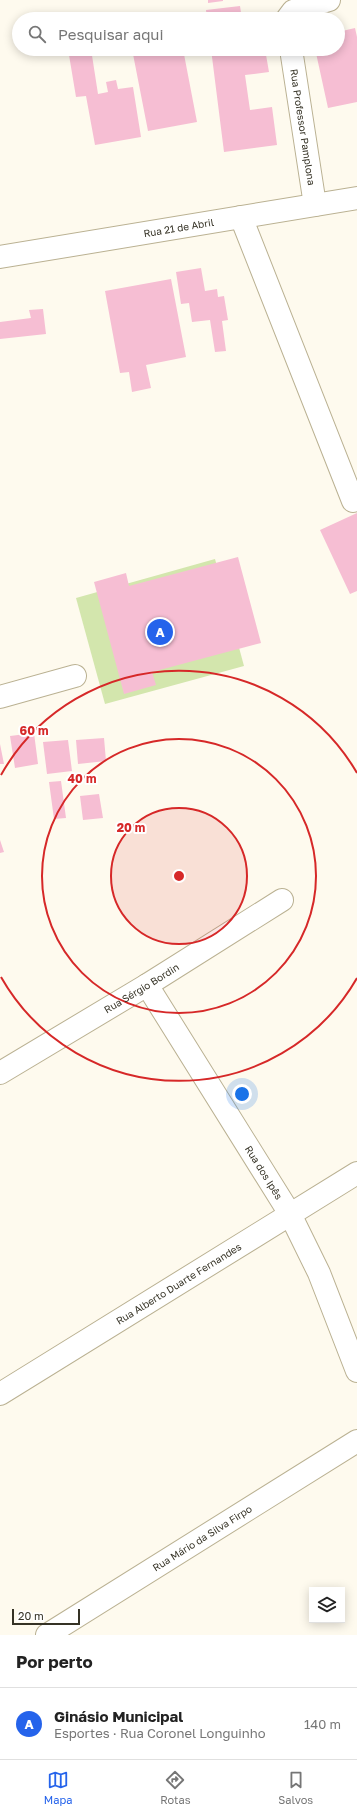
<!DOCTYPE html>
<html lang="pt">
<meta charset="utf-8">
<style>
body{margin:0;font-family:"Golos Text",sans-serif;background:#f2f2f2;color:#222}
.controls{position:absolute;right:12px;bottom:12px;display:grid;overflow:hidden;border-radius:0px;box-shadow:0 2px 10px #0003}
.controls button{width:36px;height:36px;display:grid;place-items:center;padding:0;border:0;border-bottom:1px solid #e0e0e0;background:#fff;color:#222;font:20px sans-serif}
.scale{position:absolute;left:12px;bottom:10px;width:68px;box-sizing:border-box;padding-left:4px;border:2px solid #353225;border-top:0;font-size:11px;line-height:14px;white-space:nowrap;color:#353225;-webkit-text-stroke:3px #fff;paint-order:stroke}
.you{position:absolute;left:242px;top:1094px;width:14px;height:14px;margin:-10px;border:3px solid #fff;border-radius:50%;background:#1a73e8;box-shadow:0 0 0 6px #1a73e833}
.badge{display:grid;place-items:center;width:26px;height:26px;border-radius:50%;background:#2563eb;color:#fff;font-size:13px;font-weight:700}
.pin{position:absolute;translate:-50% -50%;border:2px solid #fff;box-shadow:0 1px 4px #0006}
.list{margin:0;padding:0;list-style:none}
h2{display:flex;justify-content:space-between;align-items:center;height:52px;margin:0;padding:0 16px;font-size:17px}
h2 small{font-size:13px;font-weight:400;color:#767676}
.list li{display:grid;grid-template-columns:26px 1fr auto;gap:12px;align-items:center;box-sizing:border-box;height:72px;padding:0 16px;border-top:1px solid #e0e0e0}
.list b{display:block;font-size:15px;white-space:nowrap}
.list p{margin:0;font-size:13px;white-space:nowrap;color:#767676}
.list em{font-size:13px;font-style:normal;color:#767676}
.icon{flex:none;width:22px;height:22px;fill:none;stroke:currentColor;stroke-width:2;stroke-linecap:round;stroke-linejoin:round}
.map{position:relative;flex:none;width:357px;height:1635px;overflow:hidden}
.search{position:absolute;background:#fff;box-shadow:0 2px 10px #0003;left:12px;right:12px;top:12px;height:44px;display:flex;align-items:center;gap:10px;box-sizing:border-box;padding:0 14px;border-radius:22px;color:#767676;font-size:15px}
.sheet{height:124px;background:#fff}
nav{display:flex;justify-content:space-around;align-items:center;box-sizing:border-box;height:56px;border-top:1px solid #e0e0e0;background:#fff;font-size:11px;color:#767676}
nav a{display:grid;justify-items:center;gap:2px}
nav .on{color:#2563eb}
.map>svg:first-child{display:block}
.green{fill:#d3e6ad}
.building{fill:#f6bed3}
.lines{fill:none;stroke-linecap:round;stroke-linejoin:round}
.minor-casing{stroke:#bab192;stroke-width:24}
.minor{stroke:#fff;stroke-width:22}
.ring{fill:none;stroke:#d62828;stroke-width:2}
.labels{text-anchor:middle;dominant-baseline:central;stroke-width:4;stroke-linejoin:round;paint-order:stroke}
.street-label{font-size:10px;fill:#353225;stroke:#fff}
.centre{fill:#d62828;stroke:#fff;stroke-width:2}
.ring-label{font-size:12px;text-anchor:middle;font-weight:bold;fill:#d62828;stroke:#fff;stroke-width:4;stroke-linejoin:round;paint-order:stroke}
</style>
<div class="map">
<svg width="357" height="1635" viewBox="0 0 357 1635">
<rect width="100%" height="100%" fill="#fefaee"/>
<path class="green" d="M215 559 244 666 105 704 76 598Z"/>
<path class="building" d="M208 0H223V1L208 3Z
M240 6 242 19H207L206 10Z
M176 15 177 19H157V18Z
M355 28 357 37V102L328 108 316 53 311 54 310 49H338V32Z
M68 49H91L98 94 108 92 106 82 116 80 118 89 133 87 141 137 95 145 86 96 76 97Z
M132 49H183L197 122 148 131Z
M211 49H265L269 72 245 75 250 110 272 107 277 145 224 152Z
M201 268 205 291 217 289 218 297 224 296 228 320 222 321 226 351 215 352 210 320 192 322 189 303 181 304 176 272Z
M171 279 186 357 146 365 151 388 132 392 129 372 120 373 105 291Z
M43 309 46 334 0 339V322L31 318 29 310Z
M357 513V591L350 594 320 530Z
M238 557 261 643 152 672 156 685 124 694 94 582 126 573 129 586Z
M34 733 38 764 15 768 10 736Z
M104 738 106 761 78 764 76 740Z
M68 740 72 771 47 774 43 742Z
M0 744 4 764H0Z
M61 781 66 818 54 819 49 782Z
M99 794 103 818 83 820 80 796Z
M0 840 4 852 0 853Z"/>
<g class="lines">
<defs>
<g id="minor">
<path d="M287 19 293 11 329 0"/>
<path id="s1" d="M291 49 315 205"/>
<path d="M241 217 353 501"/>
<path id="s2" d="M0 257 357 198"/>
<path d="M0 697 75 676"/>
<path id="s3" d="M147 985 290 1214 319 1273 357 1371"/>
<path id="s4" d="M0 1073 147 985 282 900"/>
<path id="s5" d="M0 1394 357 1173"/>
<path id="s6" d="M47 1635 357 1441"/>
</g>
</defs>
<use href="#minor" class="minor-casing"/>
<use href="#minor" class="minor"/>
</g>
<circle cx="179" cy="876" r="68" fill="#d62828" fill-opacity=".12"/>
<g class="ring">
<circle cx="179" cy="876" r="68"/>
<circle cx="179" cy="876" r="137"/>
<path d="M357 978A205 205 0 0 1 1 977M1 775A205 205 0 0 1 357 773"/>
</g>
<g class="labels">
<g class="street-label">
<text stroke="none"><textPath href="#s1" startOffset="79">Rua Professor Pamplona</textPath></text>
<text stroke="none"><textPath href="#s2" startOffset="181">Rua 21 de Abril</textPath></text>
<text stroke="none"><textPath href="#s4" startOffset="165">Rua Sérgio Bordin</textPath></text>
<text stroke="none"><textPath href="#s3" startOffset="221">Rua dos Ipês</textPath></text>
<text stroke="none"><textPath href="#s5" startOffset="210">Rua Alberto Duarte Fernandes</textPath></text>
<text stroke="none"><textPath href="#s6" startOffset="183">Rua Mário da Silva Firpo</textPath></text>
</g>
</g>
<circle cx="179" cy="876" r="6" class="centre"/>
<g class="ring-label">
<text x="34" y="735">60 m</text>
<text x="82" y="783">40 m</text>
<text x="131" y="832">20 m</text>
</g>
</svg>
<div class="controls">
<button><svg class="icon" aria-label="layers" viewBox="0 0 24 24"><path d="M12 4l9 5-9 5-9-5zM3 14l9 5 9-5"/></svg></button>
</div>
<div class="scale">20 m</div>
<div class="you"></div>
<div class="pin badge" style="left:160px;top:632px">A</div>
<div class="search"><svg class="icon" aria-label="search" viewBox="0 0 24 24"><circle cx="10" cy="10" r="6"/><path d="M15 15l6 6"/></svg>Pesquisar aqui</div>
</div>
<section class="sheet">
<h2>Por perto<small></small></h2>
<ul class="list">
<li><span class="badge">A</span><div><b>Ginásio Municipal</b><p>Esportes · Rua Coronel Longuinho</p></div><em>140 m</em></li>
</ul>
</section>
<nav>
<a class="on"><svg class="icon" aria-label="map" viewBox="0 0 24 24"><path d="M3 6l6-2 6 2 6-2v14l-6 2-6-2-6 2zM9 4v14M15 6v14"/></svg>Mapa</a>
<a><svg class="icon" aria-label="directions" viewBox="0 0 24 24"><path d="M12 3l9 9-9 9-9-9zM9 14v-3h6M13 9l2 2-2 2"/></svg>Rotas</a>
<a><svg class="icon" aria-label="saved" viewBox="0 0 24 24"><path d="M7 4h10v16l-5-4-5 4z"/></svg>Salvos</a>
</nav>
